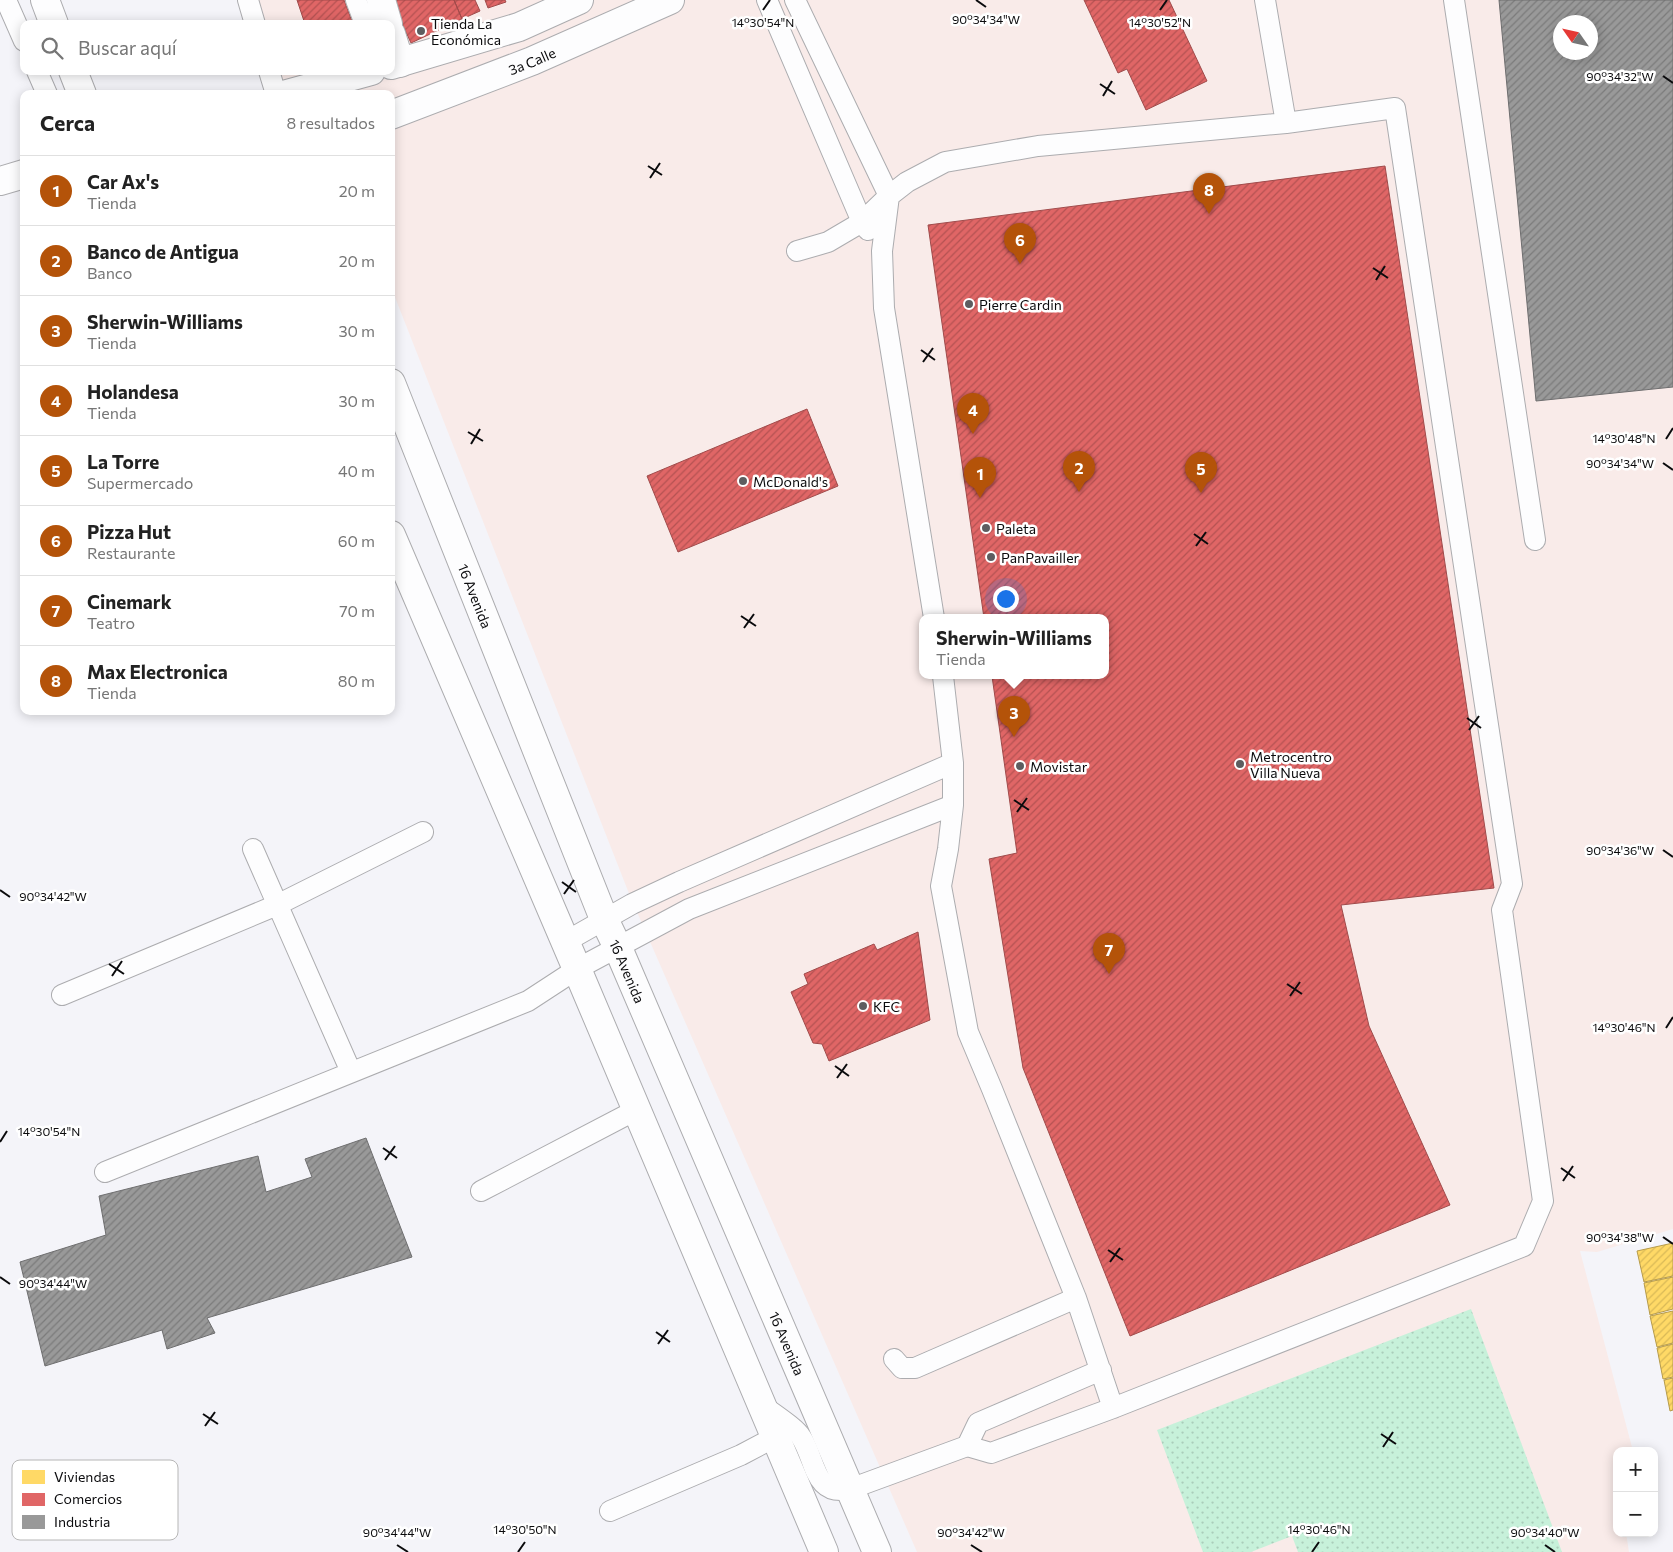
<!DOCTYPE html>
<html lang="es">
<meta charset="utf-8">
<style>
body{margin:0;font-family:Commissioner,sans-serif;background:#f6f6f6;color:#222}
.controls{position:absolute;right:15px;bottom:15px;display:grid;overflow:hidden;border-radius:10px;box-shadow:0 2px 12px #0003}
.controls button{width:45px;height:45px;display:grid;place-items:center;padding:0;border:0;border-bottom:1px solid #e0e0e0;background:#fff;color:#222;font:25px sans-serif}
.compass{position:absolute;left:1553px;top:15px;width:45px;height:45px;border-radius:50%;background:#fff;box-shadow:0 2px 12px #0003;rotate:304deg}
.you{position:absolute;left:1005px;top:598px;width:18px;height:18px;margin:-12px;border:4px solid #fff;border-radius:50%;background:#1a73e8;box-shadow:0 0 0 8px #1a73e833}
.badge{display:grid;place-items:center;width:32px;height:32px;border-radius:50%;background:#b45309;color:#fff;font-size:16px;font-weight:700}
.pin{position:absolute;translate:-50% -41px;filter:drop-shadow(0 1px 2px #0008)}
.pin::after{content:'';position:absolute;top:26px;width:18px;height:15px;background:inherit;clip-path:polygon(0 0,100% 0,50% 100%)}
.popup{position:absolute;left:919px;top:614px;width:190px;height:65px;box-sizing:border-box;display:grid;place-content:center;border-radius:10px;background:#fff;filter:drop-shadow(0 1px 4px #0005);font-size:16px;white-space:nowrap;color:#767676}
.popup b{font-size:19px;color:#222}
.popup::after{content:'';position:absolute;left:50%;top:100%;margin-left:-10px;border:10px solid transparent;border-top-color:#fff}
.list{margin:0;padding:0;list-style:none}
h2{display:flex;justify-content:space-between;align-items:center;height:65px;margin:0;padding:0 20px;font-size:21px}
h2 small{font-size:16px;font-weight:400;color:#767676}
.list li{display:grid;grid-template-columns:32px 1fr auto;gap:15px;align-items:center;box-sizing:border-box;height:70px;padding:0 20px;border-top:1px solid #e0e0e0}
.list b{display:block;font-size:19px;white-space:nowrap}
.list p{margin:0;font-size:16px;white-space:nowrap;color:#767676}
.list em{font-size:16px;font-style:normal;color:#767676}
.icon{flex:none;width:28px;height:28px;fill:none;stroke:currentColor;stroke-width:2;stroke-linecap:round;stroke-linejoin:round}
.map{position:relative;flex:none;width:1673px;height:1552px;overflow:hidden}
.search{position:absolute;background:#fff;box-shadow:0 2px 12px #0003;left:20px;top:20px;width:375px;height:55px;display:flex;align-items:center;gap:12px;box-sizing:border-box;padding:0 18px;border-radius:10px;color:#767676;font-size:19px}
.panel{position:absolute;background:#fff;box-shadow:0 2px 12px #0003;left:20px;top:90px;width:375px;height:625px;border-radius:10px}
.map>svg:first-child{display:block}
.commercial{fill:#f9ebe9;fill-rule:evenodd}
.park{fill:url(#park-dots)}
.homes{fill:url(#homes-hatch);stroke:#b69b4b}
.shops{fill:url(#shops-hatch);stroke:#a04b4b}
.industry{fill:url(#industry-hatch);stroke:#6e6e6f;fill-rule:evenodd}
.lines{fill:none;stroke-linecap:round;stroke-linejoin:round}
.lane-casing{stroke:#acacaf;stroke-width:22}
.street-casing{stroke:#acacaf;stroke-width:30}
.secondary-casing{stroke:#acacaf;stroke-width:30}
.primary-casing{stroke:#acacaf;stroke-width:30}
.lane{stroke:#fdfdfe;stroke-width:20}
.street{stroke:#fdfdfe;stroke-width:28}
.secondary{stroke:#fdfdfe;stroke-width:28}
.primary{stroke:#fdfdfe;stroke-width:28}
.ticks{fill:none;stroke:#0b0b0d;stroke-width:2}
.poi-dot{fill:#5d5d60;stroke:#fff;stroke-width:2}
.labels{text-anchor:middle;dominant-baseline:central;stroke-width:5;stroke-linejoin:round;paint-order:stroke}
.poi-label{font-size:14px;fill:#0b0b0d;stroke:#fff;text-anchor:start}
.street-label{font-size:14px;fill:#0b0b0d;stroke:#fff}
.key{fill:#fff;stroke:#b6b6b6;stroke-width:1}
.key-label{font-size:14px;fill:#0b0b0d}
.ticks-label{font-size:12px;text-anchor:middle;fill:#0b0b0d;stroke:#fff;stroke-width:5;stroke-linejoin:round;paint-order:stroke}
</style>
<div class="map">
<svg width="1673" height="1552" viewBox="0 0 1673 1552">
<defs>
<pattern id="park-dots" width="8" height="8" patternUnits="userSpaceOnUse" patternTransform="scale(1.25)"><rect width="8" height="8" fill="#c7f1da"/><path d="M2 2h.1M6 6h.1" fill="none" stroke="#aacdba" stroke-width="1.8" stroke-linecap="round"/></pattern>
<pattern id="homes-hatch" width="6" height="6" patternUnits="userSpaceOnUse" patternTransform="scale(1.25)"><rect width="6" height="6" fill="#ffd966"/><path d="M-1 1l2-2M0 6l6-6M5 7l2-2" fill="none" stroke="#d9b957"/></pattern>
<pattern id="shops-hatch" width="6" height="6" patternUnits="userSpaceOnUse" patternTransform="scale(1.25)"><rect width="6" height="6" fill="#e06666"/><path d="M-1 1l2-2M0 6l6-6M5 7l2-2" fill="none" stroke="#b45252"/></pattern>
<pattern id="industry-hatch" width="6" height="6" patternUnits="userSpaceOnUse" patternTransform="scale(1.25)"><rect width="6" height="6" fill="#999"/><path d="M-1 1l2-2M0 6l6-6M5 7l2-2" fill="none" stroke="#7b7b7b"/></pattern>
</defs>
<rect width="100%" height="100%" fill="#f4f4f9"/>
<path class="commercial" d="M248 0H1673V1229L1597 1252 1580 1251 1633 1451H1617V1533H1626L1629 1552H917L630 896 391 287V94H278L263 71H391V24H253ZM1560 22H1590V52H1560ZM923 618H1105V676H923Z"/>
<path class="park" d="M1471 1309 1562 1552H1298L1292 1536 1251 1552H1203L1157 1430Z"/>
<path class="homes" d="M1673 1243V1276L1644 1282 1637 1251Z
M1673 1277V1309L1650 1315 1644 1283Z
M1673 1311V1343L1657 1347 1650 1316Z
M1673 1344V1377L1663 1379 1657 1348Z
M1673 1378V1410L1670 1411 1664 1380Z"/>
<path class="shops" d="M297 0H344L353 24H305Z
M391 0H454L462 19 411 43Z
M454 0H475L480 11 462 19Z
M485 0H505L506 2 488 8Z
M1084 0H1169L1207 81 1146 110 1127 69 1118 73Z
M1385 166 1494 888 1341 905 1369 1026 1450 1205 1130 1336 1023 1068 989 859 1017 853 992 676H1105V618H984L928 225Z
M807 409 838 486 678 552 647 476Z
M918 932 930 1020 829 1061 822 1044 813 1043 791 992 808 984 804 974 874 944 877 950Z"/>
<path class="industry" d="M1499 0H1673V387L1536 401ZM1560 22H1590V52H1560Z
M366 1138 412 1257 207 1318 215 1333 167 1349 162 1330 45 1366 20 1262 106 1235 99 1196 258 1156 266 1192 312 1177 305 1159Z"/>
<g class="lines">
<defs>
<path id="lane" d="M6 0 24 41
M248 0 255 24
M356 0 365 24
M767 0 862 222 868 230
M795 0 889 196 882 251 884 308 934 618
M1265 0 1286 123
M1454 0 1535 540
M37 71 47 94
M269 71 276 94
M943 676 953 763V805L948 849 941 886 968 1032 992 1089 1076 1298 1113 1408
M253 849 351 1072
M565 942 632 904 679 882 953 763
M62 995 277 905 423 832
M105 1172 528 1001 577 969 689 909 953 805
M481 1191 636 1110
M894 1359 902 1368H915L1076 1298
M762 1405C772 1413 796 1428 801 1437 816 1459 813 1497 850 1489L967 1446 991 1453 1113 1408 1524 1246 1543 1201 1502 910 1512 884 1395 108 1286 123 1038 146 945 162 907 182 889 196 862 222 828 242 797 251
M967 1446 978 1423 1101 1370
M610 1511 741 1455 775 1437"/>
<path id="street" d="M45 0 54 24
M381 0 388 24
M391 34 400 63
M73 71 82 94"/>
<g id="secondary">
<path id="s1" d="M391 383 604 919 618 948 877 1552"/>
<path d="M391 535 577 969 824 1552"/>
</g>
<g id="primary">
<path d="M391 65 519 27 579 0"/>
<path d="M287 94 371 71"/>
<path id="s2" d="M391 115 532 61 670 0"/>
<path d="M0 181 24 174"/>
</g>
</defs>
<use href="#lane" class="lane-casing"/>
<use href="#street" class="street-casing"/>
<use href="#secondary" class="secondary-casing"/>
<use href="#primary" class="primary-casing"/>
<use href="#lane" class="lane"/>
<use href="#street" class="street"/>
<use href="#secondary" class="secondary"/>
<use href="#primary" class="primary"/>
</g>
<path class="ticks" d="M976 0 986 7M763 10 770 0M1160 10 1167 0M1663 76 1673 83M1100 84 1115 94M1103 96 1112 81M648 166 662 175M650 178 660 163M1373 268 1388 278M1376 280 1385 266M921 350 935 360M923 362 933 348M468 432 483 441M1666 439 1673 428M471 444 480 429M1663 463 1673 470M1194 534 1208 544M1196 546 1206 532M741 616 756 626M744 628 754 614M1467 718 1481 728M1469 730 1479 716M1014 800 1029 810M1017 812 1027 798M1663 850 1673 857M562 882 576 892M0 890 10 897M564 894 574 880M109 964 124 974M112 976 122 961M1287 984 1302 994M1290 996 1300 982M1666 1028 1673 1017M835 1066 849 1076M837 1078 847 1064M0 1142 7 1131M383 1148 397 1158M385 1160 395 1146M1561 1168 1575 1178M1563 1181 1573 1166M1663 1237 1673 1244M1108 1250 1123 1260M1110 1262 1120 1248M0 1277 10 1284M656 1332 670 1342M658 1344 668 1330M203 1414 218 1424M205 1426 215 1412M1381 1434 1396 1444M1383 1447 1393 1432M397 1545 408 1552M971 1545 982 1552M1545 1545 1555 1552M518 1552 525 1542M1312 1552 1319 1542"/>
<g class="poi-dot">
<circle cx="421" cy="31" r="5"/>
<circle cx="969" cy="304" r="5"/>
<circle cx="743" cy="481" r="5"/>
<circle cx="986" cy="528" r="5"/>
<circle cx="991" cy="557" r="5"/>
<circle cx="1240" cy="764" r="5"/>
<circle cx="1020" cy="766" r="5"/>
<circle cx="863" cy="1006" r="5"/>
</g>
<g class="labels">
<g class="poi-label">
<text x="431" y="23">Tienda La<tspan x="431" dy="16">Económica</tspan></text>
<text x="979" y="304">Pierre Cardin</text>
<text x="753" y="481">McDonald's</text>
<text x="996" y="528">Paleta</text>
<text x="1001" y="557">PanPavailler</text>
<text x="1250" y="756">Metrocentro<tspan x="1250" dy="16">Villa Nueva</tspan></text>
<text x="1030" y="766">Movistar</text>
<text x="873" y="1006">KFC</text>
</g>
<g class="street-label">
<text stroke="none"><textPath href="#s2" startOffset="151">3a Calle</textPath></text>
<text stroke="none"><textPath href="#s1" startOffset="229">16 Avenida</textPath></text>
<text stroke="none"><textPath href="#s1" startOffset="634">16 Avenida</textPath></text>
<text stroke="none"><textPath href="#s1" startOffset="1039">16 Avenida</textPath></text>
</g>
</g>
<rect x="12" y="1460" width="166" height="80" rx="8" class="key"/>
<rect x="22" y="1470" width="23" height="14" fill="#ffd966"/>
<rect x="22" y="1493" width="23" height="13" fill="#e06666"/>
<rect x="22" y="1515" width="23" height="14" fill="#999"/>
<g class="key-label">
<text x="54" y="1482">Viviendas</text>
<text x="54" y="1504">Comercios</text>
<text x="54" y="1527">Industria</text>
</g>
<g class="ticks-label">
<text x="986" y="24">90°34'34"W</text>
<text x="1160" y="27">14°30'52"N</text>
<text x="763" y="27">14°30'54"N</text>
<text x="1620" y="81">90°34'32"W</text>
<text x="1624" y="443">14°30'48"N</text>
<text x="1620" y="468">90°34'34"W</text>
<text x="1620" y="855">90°34'36"W</text>
<text x="53" y="901">90°34'42"W</text>
<text x="1624" y="1032">14°30'46"N</text>
<text x="49" y="1136">14°30'54"N</text>
<text x="1620" y="1242">90°34'38"W</text>
<text x="53" y="1288">90°34'44"W</text>
<text x="525" y="1534">14°30'50"N</text>
<text x="1319" y="1534">14°30'46"N</text>
<text x="397" y="1537">90°34'44"W</text>
<text x="971" y="1537">90°34'42"W</text>
<text x="1545" y="1537">90°34'40"W</text>
</g>
</svg>
<div class="controls">
<button>+</button>
<button>−</button>
</div>
<svg class="compass" viewBox="-18 -18 36 36"><path d="M0-13l5 13h-10z" fill="#e53935"/><path d="M0 13l5-13h-10z" fill="#767676"/></svg>
<div class="you"></div>
<div class="pin badge" style="left:980px;top:498px">1</div>
<div class="pin badge" style="left:1079px;top:492px">2</div>
<div class="pin badge" style="left:1014px;top:737px">3</div>
<div class="popup"><b>Sherwin-Williams</b>Tienda</div>
<div class="pin badge" style="left:973px;top:434px">4</div>
<div class="pin badge" style="left:1201px;top:493px">5</div>
<div class="pin badge" style="left:1020px;top:264px">6</div>
<div class="pin badge" style="left:1109px;top:974px">7</div>
<div class="pin badge" style="left:1209px;top:214px">8</div>
<div class="search"><svg class="icon" aria-label="search" viewBox="0 0 24 24"><circle cx="10" cy="10" r="6"/><path d="M15 15l6 6"/></svg>Buscar aquí</div>
<section class="panel">
<h2>Cerca<small>8 resultados</small></h2>
<ul class="list">
<li><span class="badge">1</span><div><b>Car Ax's</b><p>Tienda</p></div><em>20 m</em></li>
<li><span class="badge">2</span><div><b>Banco de Antigua</b><p>Banco</p></div><em>20 m</em></li>
<li><span class="badge">3</span><div><b>Sherwin-Williams</b><p>Tienda</p></div><em>30 m</em></li>
<li><span class="badge">4</span><div><b>Holandesa</b><p>Tienda</p></div><em>30 m</em></li>
<li><span class="badge">5</span><div><b>La Torre</b><p>Supermercado</p></div><em>40 m</em></li>
<li><span class="badge">6</span><div><b>Pizza Hut</b><p>Restaurante</p></div><em>60 m</em></li>
<li><span class="badge">7</span><div><b>Cinemark</b><p>Teatro</p></div><em>70 m</em></li>
<li><span class="badge">8</span><div><b>Max Electronica</b><p>Tienda</p></div><em>80 m</em></li>
</ul>
</section>
</div>
